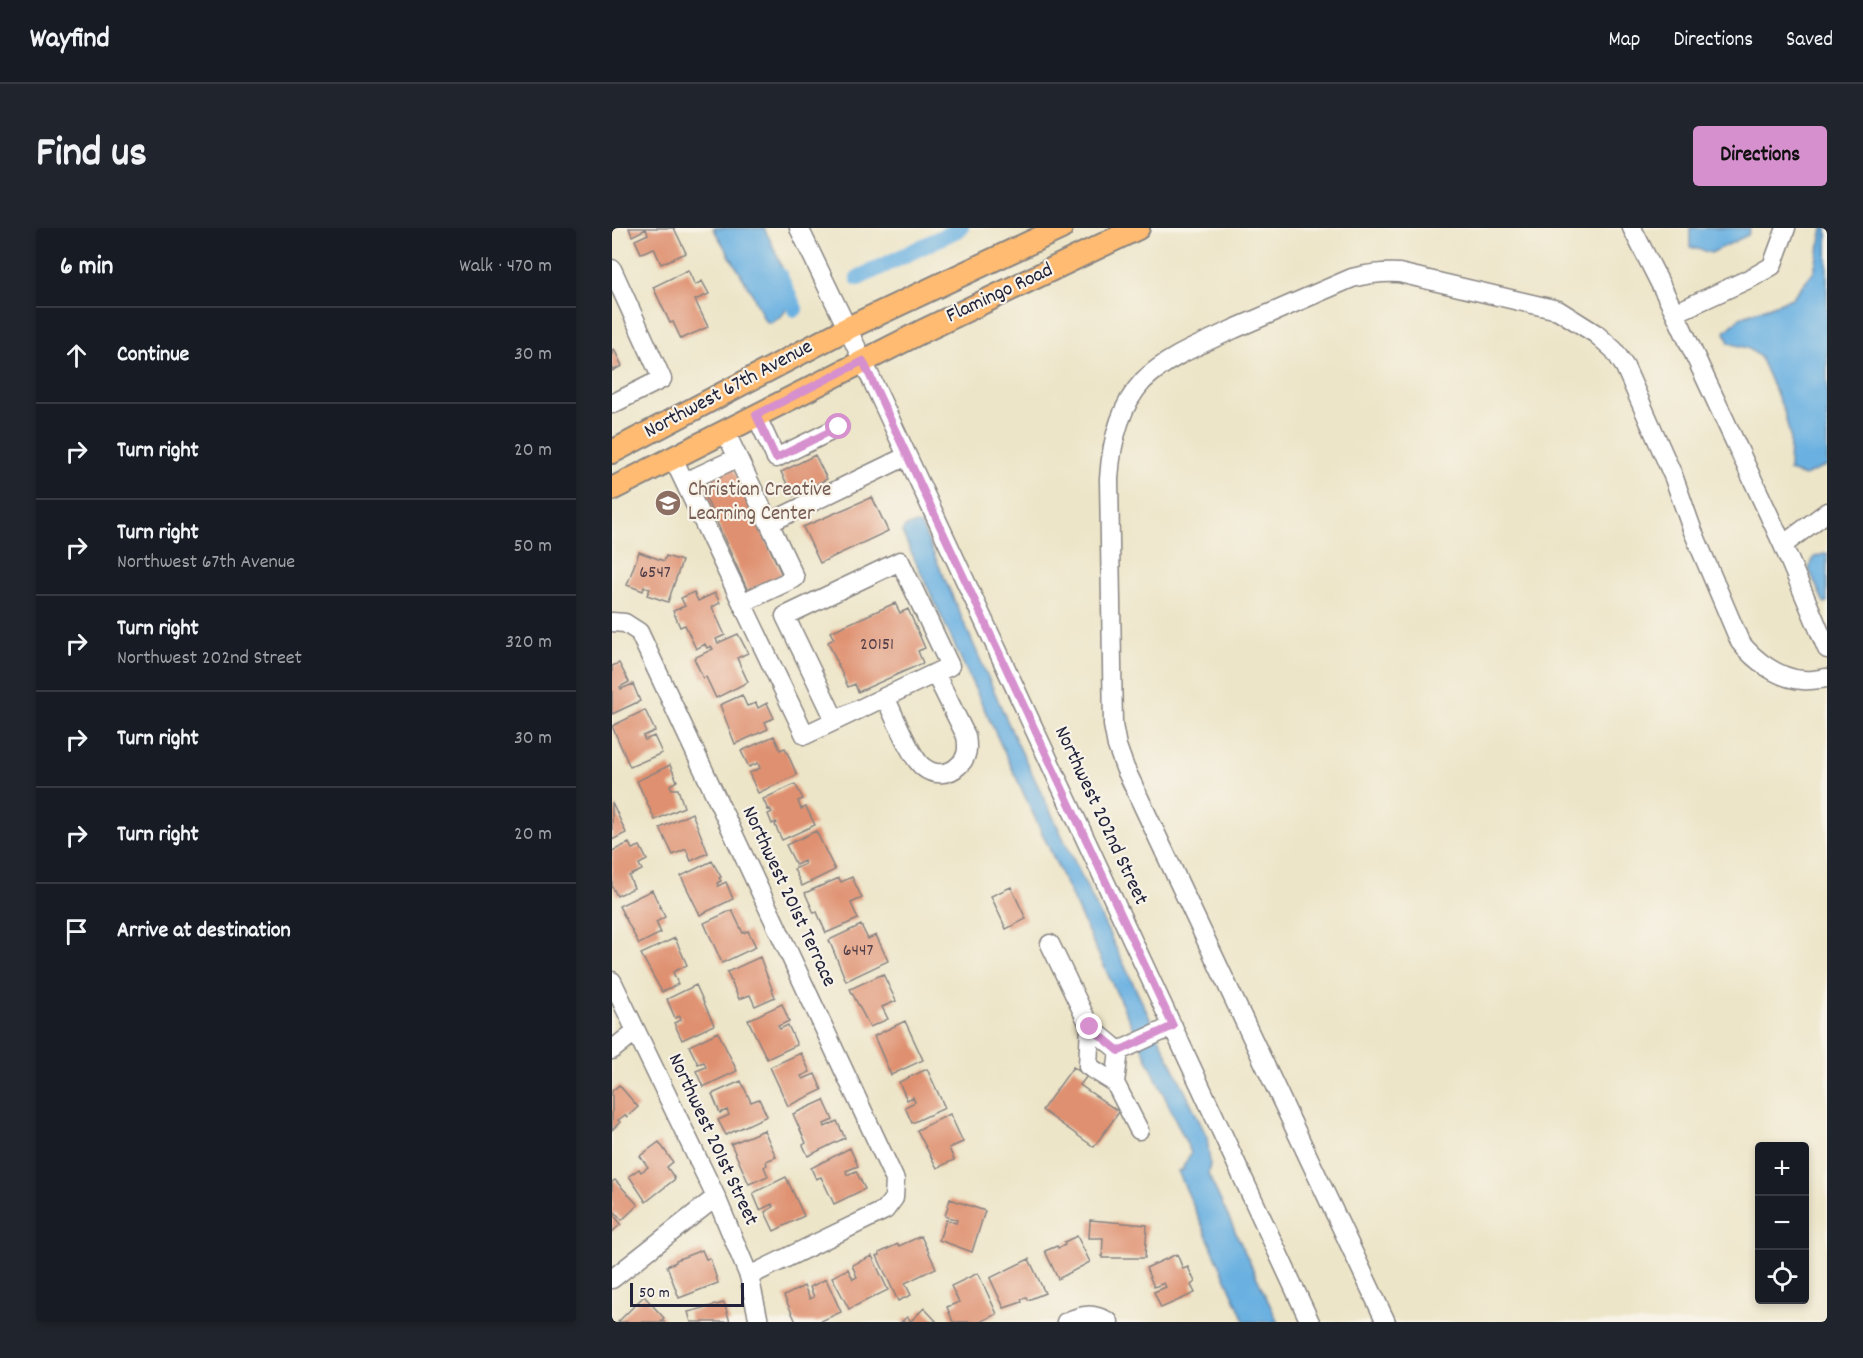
<!DOCTYPE html>
<meta charset="utf-8">
<style>
body{margin:0;font-family:Dekko,sans-serif;background:#20242c;color:#f1f3f6}
.controls{position:absolute;right:18px;bottom:18px;display:grid;overflow:hidden;border-radius:6px;box-shadow:0 3px 9px #0003}
.controls button{width:54px;height:54px;display:grid;place-items:center;padding:0;border:0;border-bottom:2px solid #363941;background:#171b24;color:#f1f3f6;font:30px sans-serif}
.scale{position:absolute;left:18px;bottom:15px;width:114px;box-sizing:border-box;padding-left:6px;border:3px solid #22223b;border-top:0;font-size:16px;line-height:21px;white-space:nowrap;color:#22223b;-webkit-text-stroke:4px #f7f3e8;paint-order:stroke}
.stop{position:absolute;width:18px;height:18px;margin:-14px;border:4px solid #d690ce;border-radius:50%;background:#fff}
.stop.end{background:#d690ce;border-color:#fff;box-shadow:0 2px 6px #0008}
.list{margin:0;padding:0;list-style:none}
h2{display:flex;justify-content:space-between;align-items:center;height:78px;margin:0;padding:0 24px;font-size:26px}
h2 small{font-size:20px;font-weight:400;color:#9ea1a6}
.list li{display:grid;grid-template-columns:39px 1fr auto;gap:18px;align-items:center;box-sizing:border-box;height:96px;padding:0 24px;border-top:2px solid #363941}
.list b{display:block;font-size:22px;white-space:nowrap}
.list p{margin:0;font-size:20px;white-space:nowrap;color:#9ea1a6}
.list em{font-size:20px;font-style:normal;color:#9ea1a6}
.icon{flex:none;width:33px;height:33px;fill:none;stroke:currentColor;stroke-width:2;stroke-linecap:round;stroke-linejoin:round}
.map{position:relative;flex:none;width:1215px;height:1094px;overflow:hidden;border-radius:6px}
header{display:flex;align-items:center;gap:36px;box-sizing:border-box;height:84px;padding:0 30px;background:#171b24;border-bottom:2px solid #363941}
header strong{font-size:28px}
nav{display:flex;gap:33px;margin-inline-start:auto;font-size:21px}
.intro{display:flex;align-items:center;justify-content:space-between;box-sizing:border-box;height:144px;padding:0 36px}
h1{margin:0;font-size:42px}
.button{padding:15px 27px;border-radius:6px;background:#d690ce;color:#111;font-size:21px;font-weight:700}
main{display:flex;gap:36px;padding:0 36px}
aside{flex:1;background:#171b24;border-radius:6px;box-shadow:0 3px 9px #0003}
.map>svg:first-child{display:block}
.water{fill:#6ab1e1;stroke:#466a8e;stroke-width:1.5}
.lines{fill:none;stroke-linecap:round;stroke-linejoin:round}
.canal{stroke:#6ab1e1;stroke-width:16}
.building{fill:#df906f}
.minor-casing{stroke:#888482;stroke-width:21}
.major-casing{stroke:#888482;stroke-width:26}
.minor{stroke:#fff;stroke-width:18}
.major{stroke:#febb71;stroke-width:22}
.route{stroke:#d690ce;stroke-width:8}
.labels{text-anchor:middle;dominant-baseline:central;stroke-width:4.5;stroke-linejoin:round;paint-order:stroke}
.number-label{font-size:18px;fill:#513e48}
.street-label{font-size:21px;fill:#22223b;stroke:#f7f3e8}
.education-label{font-size:21px;fill:#785e54;stroke:#f7f3e8;text-anchor:start}
</style>
<header>
<strong>Wayfind</strong>
<nav><a>Map</a><a>Directions</a><a>Saved</a></nav>
</header>
<div class="intro"><h1>Find us</h1><a class="button">Directions</a></div>
<main>
<aside>
<h2>6 min<small>Walk · 470 m</small></h2>
<ul class="list">
<li><svg class="icon" aria-label="ahead" viewBox="0 0 24 24"><path d="M12 20V5M6 11l6-6 6 6"/></svg><div><b>Continue</b></div><em>30 m</em></li>
<li><svg class="icon" aria-label="right" viewBox="0 0 24 24"><path d="M7 20v-9h11M14 6l5 5-5 5"/></svg><div><b>Turn right</b></div><em>20 m</em></li>
<li><svg class="icon" aria-label="right" viewBox="0 0 24 24"><path d="M7 20v-9h11M14 6l5 5-5 5"/></svg><div><b>Turn right</b><p>Northwest 67th Avenue</p></div><em>50 m</em></li>
<li><svg class="icon" aria-label="right" viewBox="0 0 24 24"><path d="M7 20v-9h11M14 6l5 5-5 5"/></svg><div><b>Turn right</b><p>Northwest 202nd Street</p></div><em>320 m</em></li>
<li><svg class="icon" aria-label="right" viewBox="0 0 24 24"><path d="M7 20v-9h11M14 6l5 5-5 5"/></svg><div><b>Turn right</b></div><em>30 m</em></li>
<li><svg class="icon" aria-label="right" viewBox="0 0 24 24"><path d="M7 20v-9h11M14 6l5 5-5 5"/></svg><div><b>Turn right</b></div><em>20 m</em></li>
<li><svg class="icon" aria-label="arrive" viewBox="0 0 24 24"><path d="M6 21V4h12l-3 4 3 4H6"/></svg><div><b>Arrive at destination</b></div></li>
</ul>
</aside>
<div class="map">
<svg width="1215" height="1094" viewBox="0 0 1215 1094">
<rect width="100%" height="100%" fill="#f7f3e8"/>
<filter id="ink" filterUnits="userSpaceOnUse"><feTurbulence type="fractalNoise" baseFrequency=".0167" numOctaves="2"/><feDisplacementMap in="SourceGraphic" scale="12" xChannelSelector="R" yChannelSelector="G"/><feConvolveMatrix kernelMatrix="1 2 1 2 8 2 1 2 1" color-interpolation-filters="sRGB"/></filter>
<filter id="wash" filterUnits="userSpaceOnUse"><feTurbulence type="fractalNoise" baseFrequency=".008" numOctaves="4" result="noise"/><feDisplacementMap in="SourceGraphic" scale="24" xChannelSelector="R" yChannelSelector="G"/><feGaussianBlur stdDeviation="1.35" result="paint"/><feColorMatrix in="noise" values="0 0 0 0 0 0 0 0 0 0 0 0 0 0 0 0 0 1.4 0 .05"/><feComposite in="paint" operator="in"/></filter>
<g filter="url(#wash)">
<rect width="100%" height="100%" fill="#ede5c8"/>
<path class="water" d="M101 0H152C162 19 186 67 171 86 168 90 162 92 159 95L153 93 140 65Z
M1078 0H1138L1136 7 1099 25 1078 19Z
M1211 0H1215V238L1192 248 1177 243 1178 208 1172 183 1148 129 1136 120 1117 115 1113 104 1129 89 1180 70 1202 43Z
M304 296 309 297 401 506 595 909 598 936 596 946 666 1094H633L566 943 572 941 571 939 579 925 290 304 294 298Z
M1215 325V375H1212L1197 341 1202 329Z"/>
<g class="lines">
<path class="canal" d="M167 47 183 81
M246 50 349 0"/>
</g>
<g id="blocks">
<path class="building" d="M17 0H62L74 25 49 36 42 20 29 25 23 12 36 6 34 1 20 8Z
M76 42 83 57 90 53 97 66 83 72 96 99 69 111 61 94 58 95 41 59Z
M2 121 10 138 0 143V122Z
M203 227 215 251 181 268 169 244Z
M121 240 170 347 136 363 87 255Z
M260 269 276 303 208 335 191 299Z
M27 324 52 333 54 328 70 333 56 374 35 367 38 361 32 359 31 363 15 357Z
M82 364 86 373 103 365 108 375 100 379 113 407 104 411 106 415 126 406 136 425 125 430 136 454 104 470 94 449 91 450 82 430 101 421 99 418 95 420 93 416 84 421 73 397 68 399 61 383 73 378 69 370Z
M283 375 288 385 296 381 313 420 306 423 311 435 246 464 243 456 236 459 216 414 222 411 218 404Z
M7 435 17 454 8 459 9 461 21 456 28 473 0 486V438Z
M130 467 135 478 144 475 146 480 155 475 162 490 153 494 156 501 123 516 108 477Z
M33 482 43 503 31 508 33 512 42 508 50 525 18 539 0 498Z
M162 508 168 522 173 520 185 547 146 565 137 545 148 540 146 535 137 539 129 523Z
M58 537 65 553 58 557 60 561H66L72 579 43 592 25 553Z
M183 556 191 571 186 573 189 581 194 579 203 597 170 612 163 597 165 595 164 594 160 596 156 586 160 584 158 581 156 582 151 571Z
M0 574 14 605 0 612Z
M80 585 96 625 79 633 74 621 61 627 48 600Z
M204 603 223 642 190 658 182 641 193 636 192 633 184 637 174 617Z
M17 615 20 621 28 618 35 632 27 636 30 642 17 648 22 660 5 668 0 658V623Z
M100 633 109 649 107 650 109 653 105 655 106 658 114 654 121 671 88 687 69 648Z
M240 649 250 670 239 675 246 691 214 705 205 684 202 685 193 665 227 650 229 654Z
M399 659 414 691 394 701 379 668Z
M40 662 53 689 44 694 49 705 27 716 7 678Z
M120 682 131 705 136 703 144 719 110 735 92 695Z
M249 697 256 711 264 707 276 733 234 753 217 712Z
M63 710 75 737 61 744 66 756 50 764 29 726Z
M148 729 163 769 143 778 138 767 127 771 115 744Z
M271 746 284 773 270 779 276 791 258 799 238 761Z
M84 757 102 797 70 812 62 795 69 792 68 788 63 790 55 771Z
M170 776 177 793 166 798 168 801 176 797 185 817 155 831 136 792Z
M293 793 311 832 279 847 262 808Z
M106 804 125 843 91 859 84 843 94 839 92 834 86 836 77 818Z
M189 825 198 844 189 848 191 851 203 846 210 862 176 878 158 839Z
M461 839 475 848 468 857 507 884 482 919 430 882Z
M315 841 333 880 300 895 293 879 303 874 301 869 295 872 287 854Z
M129 853 139 874 147 871 155 888 114 907 106 892 117 887 115 882 108 885 100 866Z
M7 857 26 879 15 889 13 887 6 892 8 894 0 902V863Z
M212 872 221 892 212 896 213 899 225 893 233 910 196 928 191 917 194 915 181 886Z
M338 886 351 914 337 920 342 932 325 940 305 902Z
M152 902 164 929 154 933 155 937 152 939 156 948 137 956 119 916Z
M47 914 61 934 55 939 63 951 34 974 17 948 27 941 29 944 36 939 28 928Z
M238 920 246 938 234 943 235 947 244 943 253 961 222 976 209 949 204 951 199 940Z
M174 949 192 988 162 1003 153 984 161 979 160 976 148 982 141 965Z
M3 952 26 977 10 992 3 984 1 986 9 996 0 1004V954Z
M338 971 373 983 360 1024 327 1012 334 992 344 995 345 992 333 988Z
M478 992 535 997 533 1030H490L491 1010H477Z
M309 1008 324 1040 293 1055 299 1067 286 1073 265 1028 268 1027 267 1025 286 1016 287 1018Z
M465 1008 478 1034 446 1051 433 1023 445 1018 446 1020 453 1017 452 1014Z
M90 1022 94 1031 98 1030 106 1055 67 1070 55 1038 64 1034V1032Z
M565 1026 571 1041 576 1039 583 1054 579 1057 583 1065 549 1080 542 1064 554 1059 552 1055 542 1059 534 1040Z
M260 1028 276 1062 237 1081 220 1049 236 1041 241 1051 245 1049 240 1037Z
M417 1031 433 1065 416 1072 414 1069 409 1072 410 1074 392 1080 378 1050Z
M366 1045 385 1086 368 1094H341L335 1079 347 1074 339 1058Z
M214 1051 229 1084 207 1094H184L172 1068 192 1058 198 1071 202 1069 198 1059Z
M32 1068 52 1090 50 1092 52 1094H6Z
M112 1075 118 1094H79L76 1084Z
M312 1080 325 1094H289L295 1089 299 1093Z"/>
</g>
</g>
<g filter="url(#ink)">
<use href="#blocks" fill-opacity="0" stroke="#888482" stroke-width="1.5"/>
<g class="lines">
<defs>
<path id="minor" d="M187 0 251 133 698 1094
M1020 0 1063 85 1171 317
M0 41 50 151 0 176
M1063 85 1141 49 1160 38 1174 0
M144 187 164 230 227 199
M113 203 157 295 295 228
M61 230 130 375 183 350 157 295
M73 254 125 230
M1215 284 1171 317 1215 421
M130 375 193 507 338 438 288 333 173 388 223 492
M0 394 13 395 27 404 283 952 282 970 273 982 137 1048
M273 469C281 485 299 530 311 539 322 548 337 547 346 538 356 530 356 520 354 508L323 445
M438 716 478 799 507 823
M0 753 104 969 137 1048 147 1094
M478 799 476 838 503 855
M0 822 24 803
M527 902 503 855 507 823 561 798
M0 1051 104 969
M454 1094C471 1086 481 1085 497 1094
M774 1094 513 540 505 518 501 497 497 251C499 218 507 179 531 153 555 129 592 115 622 101 662 84 701 67 740 50 756 46 770 44 787 45L946 82 984 106 1002 122 1013 139 1062 250 1080 301 1128 414C1142 432 1167 451 1191 452 1199 453 1207 451 1215 450"/>
<path id="major" d="M0 224 234 101 449 0
M0 261 309 104 526 0"/>
</defs>
<use href="#minor" class="minor-casing"/>
<use href="#major" class="major-casing"/>
<use href="#minor" class="minor"/>
<use href="#major" class="major"/>
</g>
</g>
<g class="lines" filter="url(#ink)">
<path class="route" d="M227 199 164 230 144 187 251 133 561 798 507 823 478 799"/>
</g>
<defs>
<symbol id="school-disc" viewBox="-11 -11 22 22"><circle r="9.5" fill="#8d6e63" stroke="#f7f3e8"/><path d="M0-5L7-2L0 1L-7-2ZM-4 1L0 2.5L4 1V4Q0 6-4 4Z" fill="#fff"/></symbol>
</defs>
<g fill-rule="evenodd">
<use href="#school-disc" x="41" y="260" width="30" height="30"/>
</g>
<g class="labels">
<g class="number-label">
<text x="43" y="345">6547</text>
<text x="265" y="417">20151</text>
<text x="246" y="723">6447</text>
</g>
<g class="street-label">
<text transform="translate(388 66) rotate(-25)">Flamingo Road</text>
<text transform="translate(117 162) rotate(-28)">Northwest 67th Avenue</text>
<text transform="translate(488 588) rotate(65)">Northwest 202nd Street</text>
<text transform="translate(176 669) rotate(65)">Northwest 201st Terrace</text>
<text transform="translate(100 912) rotate(65)">Northwest 201st Street</text>
</g>
<g class="education-label">
<text x="76" y="263">Christian Creative<tspan x="76" dy="24">Learning Center</tspan></text>
</g>
</g>
</svg>
<div class="controls">
<button>+</button>
<button>−</button>
<button><svg class="icon" aria-label="locate" viewBox="0 0 24 24"><circle cx="12" cy="12" r="6"/><path d="M12 2v4M12 18v4M2 12h4M18 12h4"/></svg></button>
</div>
<div class="scale">50 m</div>
<div class="stop" style="left:227px;top:199px"></div>
<div class="stop end" style="left:478px;top:799px"></div>
</div>
</main>
